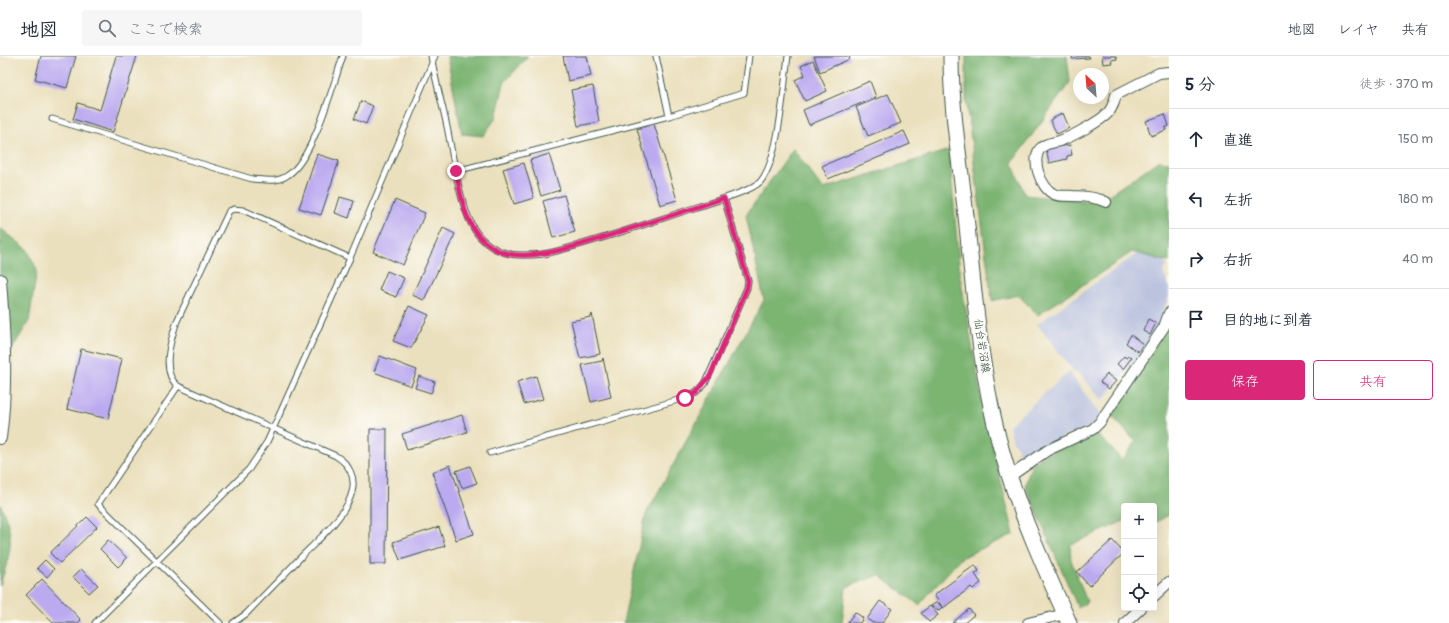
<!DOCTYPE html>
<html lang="ja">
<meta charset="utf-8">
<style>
body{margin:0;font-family:Pangolin,"Klee One",sans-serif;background:#f6f6f7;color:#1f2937}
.controls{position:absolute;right:12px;bottom:12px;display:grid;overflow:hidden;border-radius:4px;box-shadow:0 4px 16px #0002}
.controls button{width:36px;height:36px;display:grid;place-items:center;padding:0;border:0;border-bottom:1px solid #e0e1e3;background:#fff;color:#1f2937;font:20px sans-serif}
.compass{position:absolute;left:1073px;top:12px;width:36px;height:36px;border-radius:50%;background:#fff;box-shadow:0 4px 16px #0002;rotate:334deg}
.stop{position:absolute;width:12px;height:12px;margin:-9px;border:3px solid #db2777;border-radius:50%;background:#fff}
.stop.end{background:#db2777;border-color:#fff;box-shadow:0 1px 4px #0008}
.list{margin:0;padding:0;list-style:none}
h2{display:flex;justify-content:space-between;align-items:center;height:52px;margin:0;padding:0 16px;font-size:17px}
h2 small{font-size:13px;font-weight:400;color:#747a83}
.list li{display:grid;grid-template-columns:26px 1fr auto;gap:12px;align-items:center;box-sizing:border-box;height:60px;padding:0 16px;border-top:1px solid #e0e1e3}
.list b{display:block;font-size:15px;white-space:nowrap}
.list em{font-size:13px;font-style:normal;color:#747a83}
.actions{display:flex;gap:8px;padding:12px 16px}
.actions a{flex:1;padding:9px 0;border:1px solid #db2777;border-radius:4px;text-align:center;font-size:14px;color:#db2777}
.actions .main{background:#db2777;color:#fff}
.icon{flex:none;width:22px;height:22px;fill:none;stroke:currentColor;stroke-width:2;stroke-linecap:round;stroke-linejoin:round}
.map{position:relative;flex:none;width:1169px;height:567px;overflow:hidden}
header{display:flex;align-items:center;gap:24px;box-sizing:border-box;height:56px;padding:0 20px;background:#fff;border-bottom:1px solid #e0e1e3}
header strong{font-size:19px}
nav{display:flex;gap:22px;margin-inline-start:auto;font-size:14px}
.search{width:280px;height:36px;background:#f6f6f7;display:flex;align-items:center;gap:10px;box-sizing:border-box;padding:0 14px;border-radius:4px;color:#747a83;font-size:15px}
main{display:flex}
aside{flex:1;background:#fff}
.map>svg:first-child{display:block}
.industrial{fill:#bbc3de}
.forest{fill:#7bb472;stroke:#4d7853}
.building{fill:#bbaaf0}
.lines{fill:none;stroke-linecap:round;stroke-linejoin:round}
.service-casing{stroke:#3e5549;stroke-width:7}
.minor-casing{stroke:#3e5549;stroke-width:12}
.tertiary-casing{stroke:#3e5549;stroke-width:14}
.primary-casing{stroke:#3e5549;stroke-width:17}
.service{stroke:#fff;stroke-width:5}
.minor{stroke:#fff;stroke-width:10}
.tertiary{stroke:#fff;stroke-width:12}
.primary{stroke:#fff;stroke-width:15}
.route{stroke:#db2777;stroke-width:5}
.labels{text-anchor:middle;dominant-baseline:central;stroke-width:4;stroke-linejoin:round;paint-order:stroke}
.street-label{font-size:11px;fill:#1f3d34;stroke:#fdfcf7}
</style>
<header>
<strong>地図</strong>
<div class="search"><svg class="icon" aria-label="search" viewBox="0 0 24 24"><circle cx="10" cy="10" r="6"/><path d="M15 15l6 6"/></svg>ここで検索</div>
<nav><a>地図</a><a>レイヤ</a><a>共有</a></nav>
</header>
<main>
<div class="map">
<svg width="1169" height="567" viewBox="0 0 1169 567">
<rect width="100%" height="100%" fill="#fdfcf7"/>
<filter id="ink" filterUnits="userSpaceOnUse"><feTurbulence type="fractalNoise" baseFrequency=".025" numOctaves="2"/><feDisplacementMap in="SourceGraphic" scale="8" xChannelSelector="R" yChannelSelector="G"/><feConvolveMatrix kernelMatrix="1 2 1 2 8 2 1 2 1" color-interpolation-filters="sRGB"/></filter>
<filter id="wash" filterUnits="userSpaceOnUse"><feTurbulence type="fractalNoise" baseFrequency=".012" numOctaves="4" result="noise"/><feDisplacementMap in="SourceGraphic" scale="16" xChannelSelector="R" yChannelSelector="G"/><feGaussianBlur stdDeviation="0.9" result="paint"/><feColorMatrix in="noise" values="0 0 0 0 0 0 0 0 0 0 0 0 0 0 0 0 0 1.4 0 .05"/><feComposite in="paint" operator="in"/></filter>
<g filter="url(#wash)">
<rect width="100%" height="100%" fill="#ebe0bd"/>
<path class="industrial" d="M1154 186 1167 209 1163 216 1169 231V240L1153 282 1104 343H1101L1079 317 1074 316 1037 268Z
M1069 316 1102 361 1091 371 1067 379 1040 395 1023 408 1017 400V395L1019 394 1013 386 1009 369Z"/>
<path class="forest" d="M447 0H528L504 27 496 62 483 80 462 78Z
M966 0H1067L1070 26 1012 107 1025 139 1099 146 1158 105 1169 106V206L1132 196 1038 259 1018 239 992 245 966 45Z
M793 93 823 133 949 94 960 219 982 348 1014 478 961 502 919 549 879 519 846 531 842 567H623L646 458 764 244 746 159Z
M0 172 27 193 37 214 29 265 0 313Z
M1169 258V459L1154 467V450H1124V465L1070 489 1071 504 1087 546 1078 552 1025 429 1032 407 1065 387 1097 378 1122 404 1136 386 1112 360 1166 271Z
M0 448C16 480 11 496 0 529Z"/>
<g id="blocks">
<path class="building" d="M41 0H76L67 32 35 23Z
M116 0H137L113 76 73 63 78 47 100 54Z
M563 0H587L591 20 568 25Z
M814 0H849L850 3 820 16Z
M1072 0H1089L1090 2 1072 3Z
M1102 0H1116L1117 3 1111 4 1112 7 1103 8Z
M813 4 827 35 805 45 795 24 805 19 801 10Z
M870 25 876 41 809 69 803 54Z
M593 30 599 66 578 70 571 34Z
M888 38 901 67 868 80 856 51Z
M361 45 373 50 366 68 354 63Z
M1063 57 1069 72 1057 78 1050 64Z
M1165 58 1169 70 1165 72 1166 74 1151 80 1146 65Z
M654 68 677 144 660 149 637 73Z
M904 75 910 88 828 123 822 110Z
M1070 89 1072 99 1067 100V103L1049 107 1046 93Z
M317 98 339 105 321 159 299 152Z
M549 98 560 134 541 140 530 104Z
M524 107 534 142 514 148 503 113Z
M564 139 575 176 553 182 543 145Z
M340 141 354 145 349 162 335 157Z
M395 144 425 157 403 209 373 196Z
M443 172 455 178 424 244 412 239Z
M387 215 404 222 396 241 379 234Z
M409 250 429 259 411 292 393 285Z
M592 258 600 298 580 302 571 265 591 261Z
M1148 263 1156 267 1150 279 1143 275Z
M1131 279 1143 288 1138 296 1126 287Z
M81 293 122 303 108 363 67 353Z
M380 300 417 314 411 330 374 316Z
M1124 300 1126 302 1128 300 1132 301 1123 313 1117 308Z
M603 302 611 341 591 346 582 309 602 305Z
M1107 318 1116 325 1109 333 1100 326Z
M419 320 435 326 431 337 415 332Z
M536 320 543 343 524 348 517 326Z
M462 359 467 376 407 394 402 378Z
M370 373H387L386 508H370Z
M450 409 474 478 456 484 432 416Z
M470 410 477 427 462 432 456 415Z
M87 461 97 471 60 507 50 497Z
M439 471 445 490 400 504 393 486Z
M108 484 127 502 118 511 100 493Z
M1112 484 1124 497 1089 530 1077 516Z
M45 504 54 513 47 521 37 512Z
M975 509 979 515 975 518 981 527 973 533 971 531 943 552 934 539Z
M81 513 98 529 89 537 73 521Z
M42 523 81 564 78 567H53L26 539Z
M880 545 892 553 882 567H873L867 563Z
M937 546 942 551 938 555 931 550Z
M930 550 938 559 929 566 921 557Z
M969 553 974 559 964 567H952Z
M855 556 863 562 860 567H847Z"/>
</g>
</g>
<g filter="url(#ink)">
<use href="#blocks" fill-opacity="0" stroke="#3e5549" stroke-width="1"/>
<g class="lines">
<defs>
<path id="service" d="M431 0C435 22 441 44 446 66 453 97 460 163 482 183 493 194 509 200 524 199 532 199 541 199 549 197 599 185 648 167 697 151 712 146 750 136 760 126 779 105 784 29 788 0
M656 0 669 60 744 37 749 0
M52 63 252 123C265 124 277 127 288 119 313 103 333 29 343 0
M456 115 669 60
M178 330 98 448 220 567
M490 397 685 342 696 337 705 328 747 232 748 225 724 142
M95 567 249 413 267 386 350 202 435 0
M233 567 246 558C264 539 283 520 301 501 318 484 346 460 352 436 356 421 349 408 336 400L178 330C160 316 171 283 177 265L229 155 234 153 243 154 350 202"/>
<path id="minor" d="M1106 146C1095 141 1085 140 1073 140 1067 139 1059 141 1054 138 1041 133 1029 101 1042 91 1047 86 1056 87 1062 84 1073 80 1100 65 1107 58 1113 52 1114 46 1116 39L1159 17 1169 16
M1009 421 1048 394 1093 373 1100 366 1164 271 1169 257
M1154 540 1169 526
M1028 567 1065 558
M1125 567 1141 552"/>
<path id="tertiary" d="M0 224C4 277 7 329 0 382"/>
<path id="primary" d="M951 0C951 53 960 107 966 160 975 247 982 338 1010 422 1026 471 1048 519 1069 567"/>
</defs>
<use href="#service" class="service-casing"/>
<use href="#minor" class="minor-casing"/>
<use href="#tertiary" class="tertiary-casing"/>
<use href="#primary" class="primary-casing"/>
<use href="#service" class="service"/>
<use href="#minor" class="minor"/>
<use href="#tertiary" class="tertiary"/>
<use href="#primary" class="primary"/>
</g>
</g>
<g class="lines" filter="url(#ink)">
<path class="route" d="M456 115C461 143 466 176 493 192 508 201 529 200 546 197 571 193 596 184 620 176 655 165 689 154 724 142L748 225 747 232 710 320 696 337 685 342"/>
</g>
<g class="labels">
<g class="street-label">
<text transform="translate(982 290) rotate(81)">仙台岩沼線</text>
</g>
</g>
</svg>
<div class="controls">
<button>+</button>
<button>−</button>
<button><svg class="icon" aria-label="locate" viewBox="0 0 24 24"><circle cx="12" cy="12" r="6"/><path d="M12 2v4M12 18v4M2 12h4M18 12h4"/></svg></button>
</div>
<svg class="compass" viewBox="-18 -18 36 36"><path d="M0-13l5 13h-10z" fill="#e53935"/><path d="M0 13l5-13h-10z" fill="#747a83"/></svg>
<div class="stop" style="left:685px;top:342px"></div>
<div class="stop end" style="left:456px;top:115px"></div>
</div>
<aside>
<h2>5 分<small>徒歩 · 370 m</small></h2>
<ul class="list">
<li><svg class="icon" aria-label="ahead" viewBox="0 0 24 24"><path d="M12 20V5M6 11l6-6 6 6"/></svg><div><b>直進</b></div><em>150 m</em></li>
<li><svg class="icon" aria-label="left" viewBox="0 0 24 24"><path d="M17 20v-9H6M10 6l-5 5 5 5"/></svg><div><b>左折</b></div><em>180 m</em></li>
<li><svg class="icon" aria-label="right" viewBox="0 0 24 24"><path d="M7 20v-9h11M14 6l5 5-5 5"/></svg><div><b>右折</b></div><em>40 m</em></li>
<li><svg class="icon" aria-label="arrive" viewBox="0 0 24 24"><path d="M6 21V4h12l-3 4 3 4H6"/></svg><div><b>目的地に到着</b></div></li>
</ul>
<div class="actions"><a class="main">保存</a><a>共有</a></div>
</aside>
</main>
